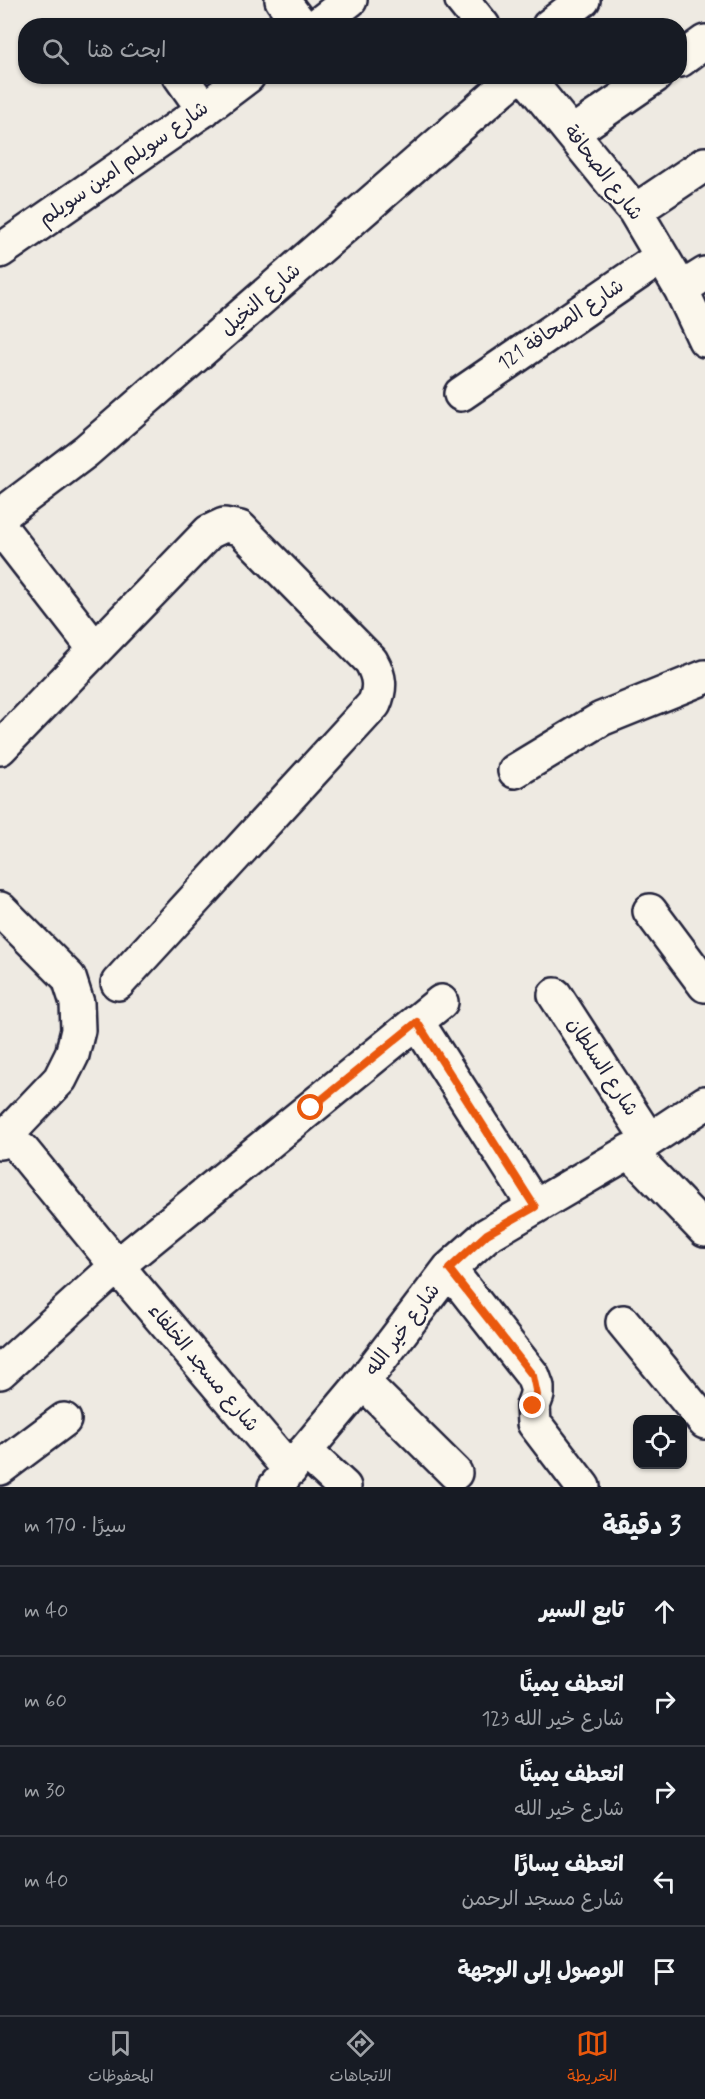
<!DOCTYPE html>
<html lang="ar">
<meta charset="utf-8">
<style>
body{margin:0;font-family:Mynerve,"Playpen Sans Arabic",sans-serif;background:#242831;color:#f1f3f6;direction:rtl}
.controls{position:absolute;right:18px;bottom:18px;display:grid;overflow:hidden;border-radius:12px;box-shadow:0 2px 4px #0004}
.controls button{width:54px;height:54px;display:grid;place-items:center;padding:0;border:0;border-bottom:2px solid #363941;background:#171b24;color:#f1f3f6;font:30px sans-serif}
.stop{position:absolute;width:18px;height:18px;margin:-14px;border:4px solid #ea580c;border-radius:50%;background:#fff}
.stop.end{background:#ea580c;border-color:#fff;box-shadow:0 2px 6px #0008}
.list{margin:0;padding:0;list-style:none}
h2{display:flex;justify-content:space-between;align-items:center;height:78px;margin:0;padding:0 24px;font-size:26px}
h2 small{font-size:20px;font-weight:400;color:#9ea1a6}
.list li{display:grid;grid-template-columns:39px 1fr auto;gap:18px;align-items:center;box-sizing:border-box;height:90px;padding:0 24px;border-top:2px solid #363941}
.list b{display:block;font-size:22px;white-space:nowrap}
.list p{margin:0;font-size:20px;white-space:nowrap;color:#9ea1a6}
.list em{font-size:20px;font-style:normal;color:#9ea1a6}
.icon{flex:none;width:33px;height:33px;fill:none;stroke:currentColor;stroke-width:2;stroke-linecap:round;stroke-linejoin:round}
.map{position:relative;flex:none;width:705px;height:1487px;overflow:hidden;direction:ltr}
.search{position:absolute;background:#171b24;box-shadow:0 2px 4px #0004;left:18px;right:18px;top:18px;height:66px;display:flex;align-items:center;gap:15px;box-sizing:border-box;padding:0 21px;border-radius:24px;color:#9ea1a6;font-size:22px}
.sheet{height:528px;background:#171b24}
nav{display:flex;justify-content:space-around;align-items:center;box-sizing:border-box;height:84px;border-top:2px solid #363941;background:#171b24;font-size:16px;color:#9ea1a6}
nav a{display:grid;justify-items:center;gap:3px}
nav .on{color:#ea580c}
.map>svg:first-child{display:block}
.lines{fill:none;stroke-linecap:round;stroke-linejoin:round}
.minor-casing{stroke:#22223b;stroke-width:38}
.minor{stroke:#fbf7ec;stroke-width:33}
.route{stroke:#ea580c;stroke-width:8}
.labels{text-anchor:middle;dominant-baseline:central;stroke-width:4.5;stroke-linejoin:round;paint-order:stroke}
.street-label{font-size:20px;fill:#22223b;stroke:#fbf7ec}
</style>
<div class="map">
<svg width="705" height="1487" viewBox="0 0 705 1487">
<rect width="100%" height="100%" fill="#eeeae2"/>
<filter id="ink" filterUnits="userSpaceOnUse"><feTurbulence type="fractalNoise" baseFrequency=".0167" numOctaves="2"/><feDisplacementMap in="SourceGraphic" scale="12" xChannelSelector="R" yChannelSelector="G"/><feConvolveMatrix kernelMatrix="1 2 1 2 8 2 1 2 1" color-interpolation-filters="sRGB"/></filter>
<g filter="url(#ink)">
<g class="lines">
<defs>
<path id="minor" d="M282 0 302 26
M462 0 483 26
M316 26 350 0
M549 26 583 0
M680 60 705 42
M180 76 204 110
M525 76 635 211 681 289 705 340
M572 133 655 76
M635 211 705 164
M0 251 199 113 248 76
M681 289 705 274
M461 394 661 257
M0 516 86 451 517 76
M0 527 95 649
M0 748 209 532 224 525 240 528 371 661C380 677 381 688 374 704L118 983
M515 771 601 719 705 677
M0 909 69 978 77 1003 78 1030 72 1055 60 1079 0 1142
M650 911 705 985
M555 995 649 1140
M417 1022 535 1207
M22 1150 117 1266 290 1470
M629 1151 705 1230
M449 1269 533 1376 537 1387V1395L533 1406 534 1423 583 1487
M623 1322 705 1422
M0 1372 117 1266 441 1002
M363 1382 455 1473
M305 1451 344 1487
M0 1468 64 1420
M275 1487 363 1382 449 1269 487 1235 649 1140 705 1103"/>
</defs>
<use href="#minor" class="minor-casing"/>
<use href="#minor" class="minor"/>
</g>
</g>
<g class="lines" filter="url(#ink)">
<path class="route" d="M311 1108 417 1022 535 1207 487 1234 449 1269 533 1376 537 1395 533 1406"/>
</g>
<g class="labels">
<g class="street-label">
<text transform="translate(124 164) rotate(-35)">شارع سويلم امين سويلم</text>
<text transform="translate(603 173) rotate(52)">شارع الصحافة</text>
<text transform="translate(261 300) rotate(-41)">شارع النخيل</text>
<text transform="translate(561 325) rotate(-34)">شارع الصحافة 121</text>
<text transform="translate(602 1067) rotate(57)">شارع السلطان</text>
<text transform="translate(403 1330) rotate(-53)">شارع خير الله</text>
<text transform="translate(203 1368) rotate(50)">شارع مسجد الخلفاء</text>
</g>
</g>
</svg>
<div class="controls">
<button><svg class="icon" aria-label="locate" viewBox="0 0 24 24"><circle cx="12" cy="12" r="6"/><path d="M12 2v4M12 18v4M2 12h4M18 12h4"/></svg></button>
</div>
<div class="stop" style="left:311px;top:1108px"></div>
<div class="stop end" style="left:533px;top:1406px"></div>
<div class="search"><svg class="icon" aria-label="search" viewBox="0 0 24 24"><circle cx="10" cy="10" r="6"/><path d="M15 15l6 6"/></svg>ابحث هنا</div>
</div>
<section class="sheet">
<h2>3 دقيقة<small>سيرًا · 170 m</small></h2>
<ul class="list">
<li><svg class="icon" aria-label="ahead" viewBox="0 0 24 24"><path d="M12 20V5M6 11l6-6 6 6"/></svg><div><b>تابع السير</b></div><em>40 m</em></li>
<li><svg class="icon" aria-label="right" viewBox="0 0 24 24"><path d="M7 20v-9h11M14 6l5 5-5 5"/></svg><div><b>انعطف يمينًا</b><p>شارع خير الله 123</p></div><em>60 m</em></li>
<li><svg class="icon" aria-label="right" viewBox="0 0 24 24"><path d="M7 20v-9h11M14 6l5 5-5 5"/></svg><div><b>انعطف يمينًا</b><p>شارع خير الله</p></div><em>30 m</em></li>
<li><svg class="icon" aria-label="left" viewBox="0 0 24 24"><path d="M17 20v-9H6M10 6l-5 5 5 5"/></svg><div><b>انعطف يسارًا</b><p>شارع مسجد الرحمن</p></div><em>40 m</em></li>
<li><svg class="icon" aria-label="arrive" viewBox="0 0 24 24"><path d="M6 21V4h12l-3 4 3 4H6"/></svg><div><b>الوصول إلى الوجهة</b></div></li>
</ul>
</section>
<nav>
<a class="on"><svg class="icon" aria-label="map" viewBox="0 0 24 24"><path d="M3 6l6-2 6 2 6-2v14l-6 2-6-2-6 2zM9 4v14M15 6v14"/></svg>الخريطة</a>
<a><svg class="icon" aria-label="directions" viewBox="0 0 24 24"><path d="M12 3l9 9-9 9-9-9zM9 14v-3h6M13 9l2 2-2 2"/></svg>الاتجاهات</a>
<a><svg class="icon" aria-label="saved" viewBox="0 0 24 24"><path d="M7 4h10v16l-5-4-5 4z"/></svg>المحفوظات</a>
</nav>
